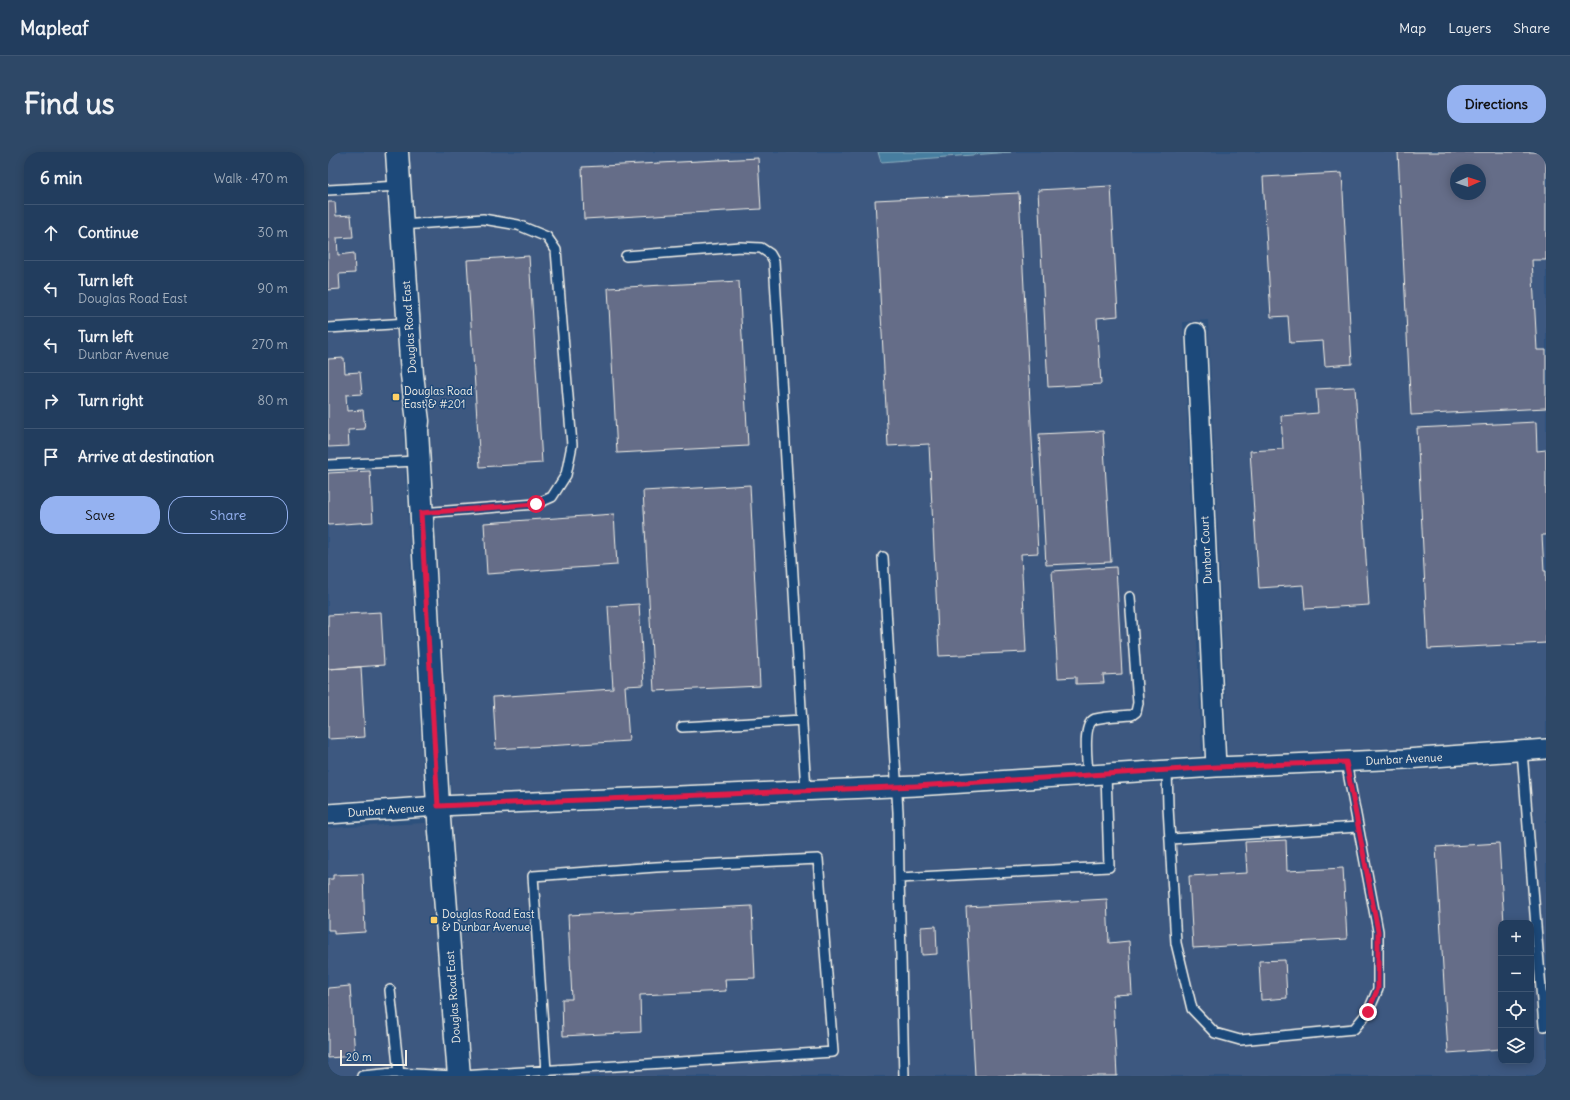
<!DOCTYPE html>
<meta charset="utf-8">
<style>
body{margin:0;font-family:Delius,sans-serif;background:#2e4867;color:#f1f3f6}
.controls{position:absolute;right:12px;bottom:12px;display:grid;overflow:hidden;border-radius:8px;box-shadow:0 2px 10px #0003}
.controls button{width:36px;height:36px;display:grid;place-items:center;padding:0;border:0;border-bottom:1px solid #3f5673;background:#223d5e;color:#f1f3f6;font:20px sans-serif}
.compass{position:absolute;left:1122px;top:12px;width:36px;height:36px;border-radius:50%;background:#223d5e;box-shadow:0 2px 10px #0003;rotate:87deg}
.scale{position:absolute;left:12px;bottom:10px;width:67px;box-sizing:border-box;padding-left:4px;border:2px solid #f4f1e8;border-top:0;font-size:11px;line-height:14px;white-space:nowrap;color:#f4f1e8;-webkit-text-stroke:3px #1f4a7a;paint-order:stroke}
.stop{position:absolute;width:12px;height:12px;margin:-9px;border:3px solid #e11d48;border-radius:50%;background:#fff}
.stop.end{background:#e11d48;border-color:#fff;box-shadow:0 1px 4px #0008}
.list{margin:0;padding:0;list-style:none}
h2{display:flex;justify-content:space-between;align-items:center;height:52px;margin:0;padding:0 16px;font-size:17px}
h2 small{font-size:13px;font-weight:400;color:#a2aebc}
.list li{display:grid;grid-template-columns:26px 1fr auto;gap:12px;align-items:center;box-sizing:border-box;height:56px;padding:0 16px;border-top:1px solid #3f5673}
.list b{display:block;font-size:15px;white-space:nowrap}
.list p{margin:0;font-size:13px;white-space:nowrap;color:#a2aebc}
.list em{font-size:13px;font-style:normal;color:#a2aebc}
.actions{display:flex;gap:8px;padding:12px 16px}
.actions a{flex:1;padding:9px 0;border:1px solid #95b2f1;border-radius:16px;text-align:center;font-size:14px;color:#95b2f1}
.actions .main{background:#95b2f1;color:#111}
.icon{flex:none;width:22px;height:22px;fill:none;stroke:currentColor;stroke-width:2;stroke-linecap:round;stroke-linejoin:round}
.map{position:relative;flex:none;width:1218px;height:924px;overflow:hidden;border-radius:16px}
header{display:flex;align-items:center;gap:24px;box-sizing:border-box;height:56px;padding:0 20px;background:#223d5e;border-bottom:1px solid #3f5673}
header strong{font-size:19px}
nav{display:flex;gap:22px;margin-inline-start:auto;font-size:14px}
.intro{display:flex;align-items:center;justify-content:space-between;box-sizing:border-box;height:96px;padding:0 24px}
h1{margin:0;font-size:28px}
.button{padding:10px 18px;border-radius:16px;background:#95b2f1;color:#111;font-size:14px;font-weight:700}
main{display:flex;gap:24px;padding:0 24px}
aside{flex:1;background:#223d5e;border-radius:16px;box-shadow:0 2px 10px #0003}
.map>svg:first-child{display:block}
.built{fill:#3e5980;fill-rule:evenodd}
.water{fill:#467ea0;stroke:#8cacbd}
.building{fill:#656d88;stroke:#f4f1e8;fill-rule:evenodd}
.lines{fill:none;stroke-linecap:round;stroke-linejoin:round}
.lane-casing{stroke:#f4f1e8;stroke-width:12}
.street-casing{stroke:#f4f1e8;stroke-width:22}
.secondary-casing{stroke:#f4f1e8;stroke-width:25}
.lane{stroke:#1f4a7a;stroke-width:9}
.street{stroke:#1f4a7a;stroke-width:19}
.secondary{stroke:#1f4a7a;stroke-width:22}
.route{stroke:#e11d48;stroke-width:5}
.poi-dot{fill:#ffd166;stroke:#1f4a7a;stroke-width:1.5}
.labels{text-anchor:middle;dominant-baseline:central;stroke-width:3;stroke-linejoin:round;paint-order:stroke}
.street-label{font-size:11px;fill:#f4f1e8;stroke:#1f4a7a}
.poi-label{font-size:11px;fill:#f4f1e8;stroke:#1f4a7a;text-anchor:start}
</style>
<header>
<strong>Mapleaf</strong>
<nav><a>Map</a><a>Layers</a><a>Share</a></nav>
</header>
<div class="intro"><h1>Find us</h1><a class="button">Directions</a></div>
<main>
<aside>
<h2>6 min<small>Walk · 470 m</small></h2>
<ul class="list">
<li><svg class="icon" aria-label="ahead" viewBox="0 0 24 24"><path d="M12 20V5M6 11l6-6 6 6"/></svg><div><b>Continue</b></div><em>30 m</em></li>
<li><svg class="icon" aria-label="left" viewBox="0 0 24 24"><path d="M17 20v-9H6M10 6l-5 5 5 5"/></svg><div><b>Turn left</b><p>Douglas Road East</p></div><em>90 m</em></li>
<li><svg class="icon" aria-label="left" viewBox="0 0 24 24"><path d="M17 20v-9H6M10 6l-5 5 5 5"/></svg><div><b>Turn left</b><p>Dunbar Avenue</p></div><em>270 m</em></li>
<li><svg class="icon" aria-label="right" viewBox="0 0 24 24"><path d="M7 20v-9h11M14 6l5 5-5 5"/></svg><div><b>Turn right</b></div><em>80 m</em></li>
<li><svg class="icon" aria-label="arrive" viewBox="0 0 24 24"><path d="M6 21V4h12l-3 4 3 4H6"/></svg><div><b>Arrive at destination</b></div></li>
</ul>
<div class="actions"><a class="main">Save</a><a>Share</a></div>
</aside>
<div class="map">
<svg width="1218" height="924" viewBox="0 0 1218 924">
<rect width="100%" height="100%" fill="#2d517d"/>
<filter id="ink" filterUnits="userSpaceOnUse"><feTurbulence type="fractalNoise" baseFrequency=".025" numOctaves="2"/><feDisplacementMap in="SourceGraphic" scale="8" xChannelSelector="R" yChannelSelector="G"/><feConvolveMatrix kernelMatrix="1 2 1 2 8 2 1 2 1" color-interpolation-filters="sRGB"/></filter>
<g filter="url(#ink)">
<path class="built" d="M0 0H56L71 224 77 269 75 278 96 644 0 650Z
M82 0H550L553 10 683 0H1218V585L1077 596 900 603 880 168 855 170 874 604 587 623 123 642 102 278 103 268 97 222ZM1128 18H1152V42H1128Z
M1218 608V924H144L124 665 588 646 888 627 1079 619ZM1173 771H1203V909H1173Z
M98 671 118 924H0V676Z"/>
<path class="water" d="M550 0H683L553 10Z"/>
<path class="building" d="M1070 0H1218V108H1204L1209 198H1218V256L1083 263ZM1128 18H1152V42H1128Z
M430 6 433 57 256 67 254 15Z
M1014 21 1024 212 997 214 995 189 962 191 960 164 943 165 935 25Z
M783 34 790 164 769 166 773 232 720 235 710 38Z
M691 41 710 401 693 402 698 500 611 504 601 292 560 294 547 48Z
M0 50H7L8 64 23 63 25 85 9 86 10 103 26 101 27 121 11 122 12 137 0 138Z
M201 104 214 311 152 315 139 108Z
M411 129 420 294 289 301 280 136Z
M16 206 17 221 32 220 34 242 18 243 19 259 35 258 37 277 20 278 21 294 0 295V207Z
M1027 235 1041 453 977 457 975 433 931 436 922 299 955 297 953 264 990 261 988 237Z
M1208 270 1209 299 1218 298V383H1214L1216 419H1218V491L1100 497 1089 276Z
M775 279 783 410 718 413 711 282Z
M42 319 45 370 0 373V321Z
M422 333 432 534 326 539 315 339Z
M286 362 289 413 159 422 156 371Z
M788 415 794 522 775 523 776 531 748 532V525L730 526 724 419Z
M311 452 316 533 297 534 301 589 168 597 165 545 285 537 280 454Z
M53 460 56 513 0 517V463Z
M33 515 37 585 0 587V517Z
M958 688 959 719 1015 716 1019 787 865 796 861 724 919 721 917 690Z
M1171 691 1176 771H1173V897L1120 901 1108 695Z
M35 722 37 780 6 782V778H0V727H5V723Z
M779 747 781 791 801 789 804 842 785 843 789 924H647L638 755Z
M424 754 427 826 397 827 398 839 312 843 313 880 235 884 234 847H244L240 763Z
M608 774 609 802 594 803 593 775Z
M957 808 959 846 933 848 931 809Z
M22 834 27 904 0 906V836Z"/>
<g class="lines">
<defs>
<path id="lane" d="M0 38 71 34
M74 73 155 67 190 73 219 85 228 98 244 293 238 323 224 345 208 352 93 361
M298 104 412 95 433 96 442 102 446 109 478 639
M0 176 80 171
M0 313 90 309
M555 405 570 660 571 726 781 715 778 622
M354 575 474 568
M1194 599 1216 874
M839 618 840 655 848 791 864 857 887 881 912 888 1026 877 1040 860 1050 837V779L1018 610
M760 623C760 611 753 572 767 567 778 564 792 564 804 563L808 560 810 551 802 445
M842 687 1030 675
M571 726 576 924
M62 838 71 922
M34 924 66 921 127 924
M134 924 505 900 490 707 328 715 205 724 218 919"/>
<path id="street" d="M868 181 888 615
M0 662 110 654 588 634 888 615 1078 607 1218 597"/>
<path id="secondary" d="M69 0 84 223 90 269 89 278 110 654 131 924"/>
</defs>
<use href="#lane" class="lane-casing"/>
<use href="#street" class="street-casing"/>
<use href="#secondary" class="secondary-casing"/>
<use href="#lane" class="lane"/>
<use href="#street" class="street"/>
<use href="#secondary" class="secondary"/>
</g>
</g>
<g class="lines" filter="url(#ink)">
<path class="route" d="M208 352 93 361 110 654 588 634 888 615 1018 610 1050 779V836L1040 860"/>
</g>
<g class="poi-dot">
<rect x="64" y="241" width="8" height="8" rx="2"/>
<rect x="102" y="764" width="8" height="8" rx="2"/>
</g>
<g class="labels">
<g class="street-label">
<text transform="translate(81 175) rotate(-94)">Douglas Road East</text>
<text transform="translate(878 398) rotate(-93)">Dunbar Court</text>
<text transform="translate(1076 607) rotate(-3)">Dunbar Avenue</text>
<text transform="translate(58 658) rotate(-4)">Dunbar Avenue</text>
<text transform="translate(125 845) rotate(-94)">Douglas Road East</text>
</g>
<g class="poi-label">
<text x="76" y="239">Douglas Road<tspan x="76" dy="13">East &amp; #201</tspan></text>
<text x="114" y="762">Douglas Road East<tspan x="114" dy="13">&amp; Dunbar Avenue</tspan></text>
</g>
</g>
</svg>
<div class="controls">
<button>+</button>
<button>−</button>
<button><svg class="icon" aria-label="locate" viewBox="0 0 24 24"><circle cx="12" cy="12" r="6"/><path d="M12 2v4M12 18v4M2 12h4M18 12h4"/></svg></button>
<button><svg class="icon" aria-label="layers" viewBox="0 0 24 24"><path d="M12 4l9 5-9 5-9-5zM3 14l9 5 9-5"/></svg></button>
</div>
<svg class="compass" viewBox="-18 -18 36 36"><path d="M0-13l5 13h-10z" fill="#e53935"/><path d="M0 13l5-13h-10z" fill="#a2aebc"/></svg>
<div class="scale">20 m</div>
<div class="stop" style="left:208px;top:352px"></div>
<div class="stop end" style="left:1040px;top:860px"></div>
</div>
</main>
